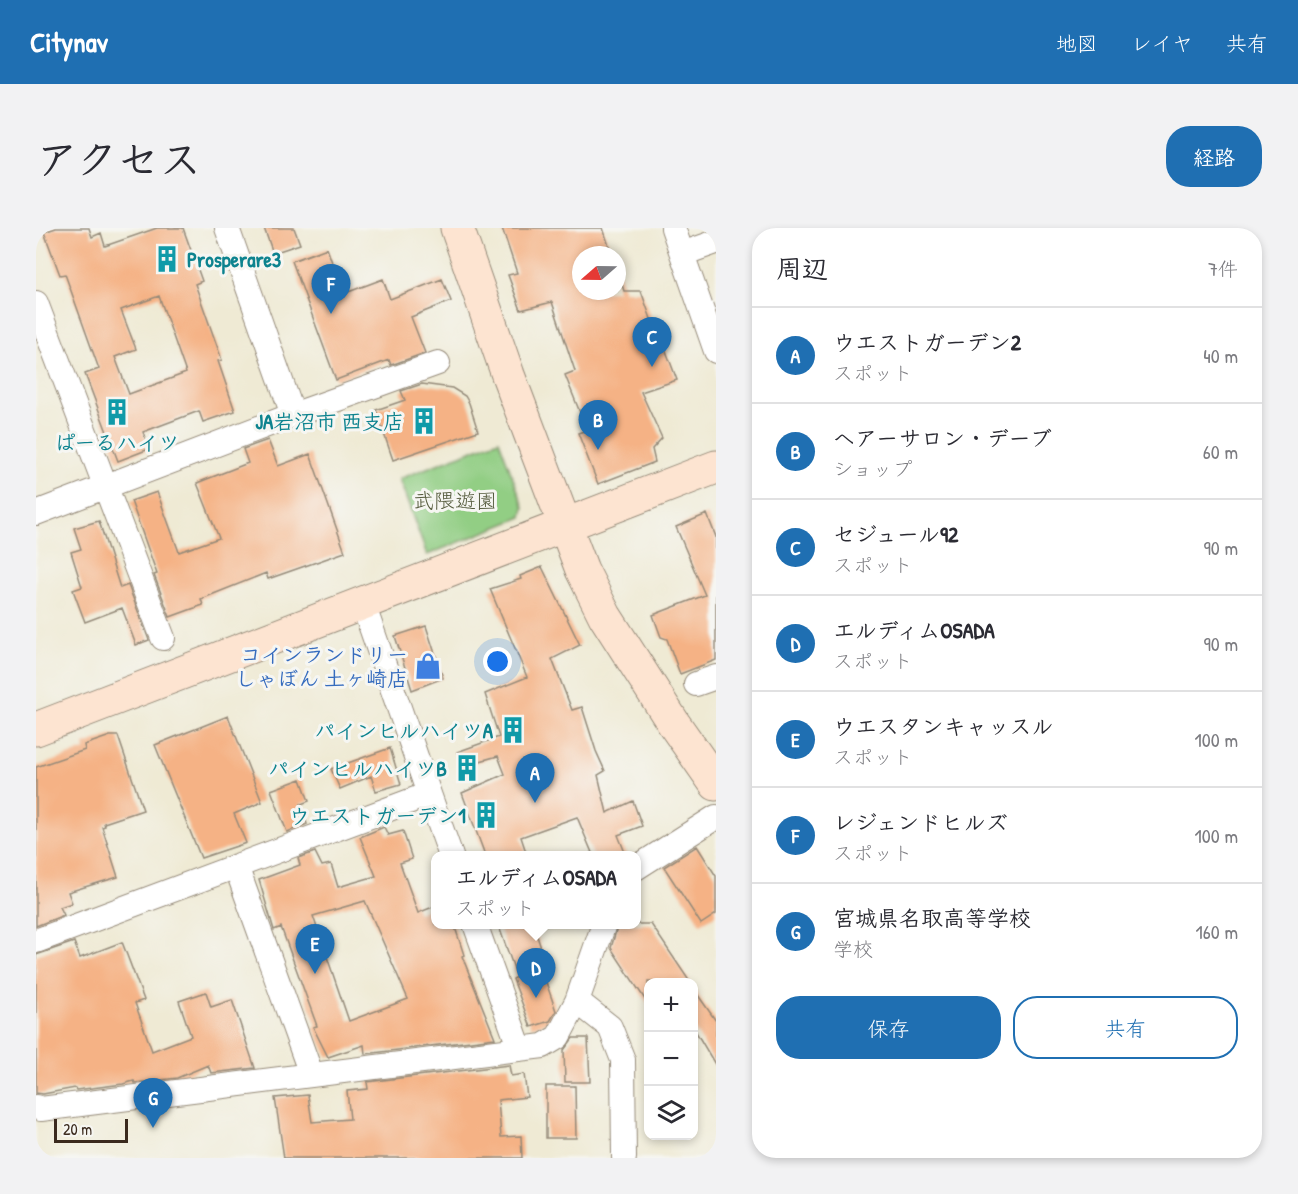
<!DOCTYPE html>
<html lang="ja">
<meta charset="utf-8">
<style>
body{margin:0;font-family:"Patrick Hand","Klee One",sans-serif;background:#f2f2f3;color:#2b2b33}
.controls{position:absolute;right:18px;bottom:18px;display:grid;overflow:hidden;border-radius:12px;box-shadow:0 3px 9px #0003}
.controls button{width:54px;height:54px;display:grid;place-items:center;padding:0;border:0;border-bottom:2px solid #e1e1e2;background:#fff;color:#2b2b33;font:30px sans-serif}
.compass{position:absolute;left:536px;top:18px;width:54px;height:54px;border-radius:50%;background:#fff;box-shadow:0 3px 9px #0003;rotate:250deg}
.scale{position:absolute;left:18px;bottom:15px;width:74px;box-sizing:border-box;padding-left:6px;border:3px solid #3b2a1e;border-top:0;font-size:16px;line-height:21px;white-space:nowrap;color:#3b2a1e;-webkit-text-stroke:4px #f6f6f2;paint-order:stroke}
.you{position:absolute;left:462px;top:434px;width:21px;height:21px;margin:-15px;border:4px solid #fff;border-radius:50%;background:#1a73e8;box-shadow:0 0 0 9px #1a73e833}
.badge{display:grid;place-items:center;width:39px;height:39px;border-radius:50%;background:#1f6fb2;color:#fff;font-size:20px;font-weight:700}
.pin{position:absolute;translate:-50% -50px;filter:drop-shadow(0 2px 3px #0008)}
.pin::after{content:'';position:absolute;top:32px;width:21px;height:18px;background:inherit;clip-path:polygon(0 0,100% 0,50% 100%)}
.popup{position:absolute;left:395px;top:623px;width:210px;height:78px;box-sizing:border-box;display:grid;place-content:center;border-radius:12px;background:#fff;filter:drop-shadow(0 2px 4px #0005);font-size:20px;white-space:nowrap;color:#7c7c81}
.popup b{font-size:22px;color:#2b2b33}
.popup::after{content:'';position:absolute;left:50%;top:100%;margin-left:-12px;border:12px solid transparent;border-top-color:#fff}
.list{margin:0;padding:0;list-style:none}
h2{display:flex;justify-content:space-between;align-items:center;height:78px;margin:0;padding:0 24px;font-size:26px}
h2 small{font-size:20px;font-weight:400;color:#7c7c81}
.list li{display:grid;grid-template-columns:39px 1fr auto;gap:18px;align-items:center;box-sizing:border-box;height:96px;padding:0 24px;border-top:2px solid #e1e1e2}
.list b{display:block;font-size:22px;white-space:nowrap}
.list p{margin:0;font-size:20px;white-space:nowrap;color:#7c7c81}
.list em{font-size:20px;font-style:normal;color:#7c7c81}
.actions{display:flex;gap:12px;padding:18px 24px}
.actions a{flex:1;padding:14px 0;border:2px solid #1f6fb2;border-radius:24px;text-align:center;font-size:21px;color:#1f6fb2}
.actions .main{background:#1f6fb2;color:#fff}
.icon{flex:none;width:33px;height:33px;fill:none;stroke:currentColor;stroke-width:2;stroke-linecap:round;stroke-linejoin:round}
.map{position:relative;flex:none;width:680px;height:930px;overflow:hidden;border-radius:24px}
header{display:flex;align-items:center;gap:36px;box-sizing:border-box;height:84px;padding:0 30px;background:#1f6fb2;color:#fff}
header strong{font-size:28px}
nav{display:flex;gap:33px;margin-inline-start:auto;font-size:21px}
.intro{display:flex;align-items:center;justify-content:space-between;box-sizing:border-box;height:144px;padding:0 36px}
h1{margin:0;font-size:42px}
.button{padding:15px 27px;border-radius:24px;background:#1f6fb2;color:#fff;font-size:21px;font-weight:700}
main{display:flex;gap:36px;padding:0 36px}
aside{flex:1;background:#fff;border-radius:24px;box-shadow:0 3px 9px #0003}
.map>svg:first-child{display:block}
.green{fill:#92ce84;stroke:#667c51;stroke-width:1.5}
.building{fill:#f5b285;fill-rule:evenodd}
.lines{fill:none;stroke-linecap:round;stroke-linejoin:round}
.street-casing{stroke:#958a79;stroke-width:26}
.secondary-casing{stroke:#958a79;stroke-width:35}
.street{stroke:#fff;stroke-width:24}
.secondary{stroke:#fde4d1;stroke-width:33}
.labels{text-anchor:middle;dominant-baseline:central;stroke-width:6;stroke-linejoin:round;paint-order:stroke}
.culture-label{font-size:21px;font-weight:bold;fill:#0d838f;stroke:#f6f6f2;text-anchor:end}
.park-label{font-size:21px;fill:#555b3d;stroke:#f6f6f2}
.shop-label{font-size:21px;font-weight:bold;fill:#366cbe;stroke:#f6f6f2;text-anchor:end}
</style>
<header>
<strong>Citynav</strong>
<nav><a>地図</a><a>レイヤ</a><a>共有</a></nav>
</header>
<div class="intro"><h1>アクセス</h1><a class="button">経路</a></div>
<main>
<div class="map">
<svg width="680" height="930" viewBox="0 0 680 930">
<rect width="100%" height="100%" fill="#f6f6f2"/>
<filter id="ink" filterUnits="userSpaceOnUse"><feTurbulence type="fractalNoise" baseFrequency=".0167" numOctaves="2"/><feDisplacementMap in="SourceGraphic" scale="12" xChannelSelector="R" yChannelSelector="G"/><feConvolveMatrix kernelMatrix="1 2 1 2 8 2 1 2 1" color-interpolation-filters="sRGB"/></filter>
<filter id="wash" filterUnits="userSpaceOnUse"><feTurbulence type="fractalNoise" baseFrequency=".008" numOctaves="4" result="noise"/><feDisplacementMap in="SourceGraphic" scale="24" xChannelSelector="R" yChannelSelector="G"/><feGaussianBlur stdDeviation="1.35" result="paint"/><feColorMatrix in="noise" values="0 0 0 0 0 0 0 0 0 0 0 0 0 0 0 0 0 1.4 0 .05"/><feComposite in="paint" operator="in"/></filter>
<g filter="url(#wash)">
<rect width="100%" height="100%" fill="#efead4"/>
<path class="green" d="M463 212 488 279 486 289 391 327 363 251Z"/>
<g id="blocks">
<path class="building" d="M20 0H53L56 9 65 5 69 18 121 0H147L166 53 159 56 186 132 182 133 199 183 167 194 163 183 107 204 113 221 82 233 49 146 63 141 29 46 24 47 8 4ZM123 68 150 145 93 166 79 129 100 121 85 82Z
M228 0H258L264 16 237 25Z
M466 0H567L576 27H545V63H581V41L588 63H605L624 116 627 115 641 152 605 164 626 210 616 221 619 234 562 256 542 205 551 202 529 147 539 143 516 74 485 82 472 47 481 45Z
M291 20 307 66 347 51 354 71 406 51 415 73 375 89 389 125 355 137 353 132 300 152 256 33Z
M386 156 416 160 429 168 433 175 442 203 357 232 340 182 369 172 365 163Z
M232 212 242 238 274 226 309 324 232 351 230 345 165 371 167 377 134 389 118 347 121 346 95 273 121 264 143 324 183 310 161 255 212 235 207 221Z
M671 286 680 309V432L644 446 631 411 625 409 617 387 669 367 640 299Z
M63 293 84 360 92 357 113 412 100 417 86 380 49 394 37 362 46 359 35 324 45 321 38 300Z
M506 339 544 417 516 431 536 482 546 479 560 523 569 543 562 547 571 585 597 573 606 598 582 607 590 627H557L541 589 485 609 491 627H449L426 565 469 546 462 528 426 538 421 524 463 509 449 466 491 449 454 361 485 351 484 348Z
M390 398 407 450 376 462 359 408Z
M192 488 226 574 198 586 210 615 165 630 119 517Z
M74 508H82L107 582 68 595 69 598 66 599 82 649 32 664 36 675 24 679 28 687 0 698V539L49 522 48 517Z
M354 520 365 556 340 563 335 548 304 561 295 541Z
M265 551 273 573 265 576 271 596 251 604 235 562Z
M348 599 352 607 367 603 376 631 364 635 382 685 399 678V696H418L428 727 426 728 459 810 329 826 328 817 292 829 277 799 281 798 245 699 238 702 223 652 264 637 262 630 279 624 286 638 295 636 302 659 340 648 324 609ZM329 673 372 771 313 793 277 688Z
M661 618 680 648V686L665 696 628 639Z
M462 696H497L509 732 503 734 520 783 514 793 495 799 477 751 481 749Z
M582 696H615L654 754H612V776L575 720Z
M38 714 44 730 86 714 108 772 99 775 116 823 155 808 143 773 170 764 175 779 196 772 219 840 175 845 172 837 141 850 99 855 98 853 87 856 40 862 39 860 7 866 0 865V727Z
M657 760 680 793V838L657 799Z
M537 810H552L554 854H529L528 822Z
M473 837 475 848 488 846 491 869 462 872 465 909 485 908 486 930H248L239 870 272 867 276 894 314 891 311 863 332 861 331 854Z
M510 858H539L540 910H510Z"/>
</g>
</g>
<g filter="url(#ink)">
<use href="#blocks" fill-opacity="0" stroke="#958a79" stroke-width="1.5"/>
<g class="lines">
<defs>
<path id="street" d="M191 0 257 187
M637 0 680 123
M646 26 680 14
M0 75 127 410
M0 285 257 187 402 135
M327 376 393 566
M660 456 680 449
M200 638 275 846
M600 640 680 589
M439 696 484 821
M0 713 393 566 415 628
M541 773 574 799 587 832 588 930
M0 879 5 881 507 818 522 809 541 773 568 696"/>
<path id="secondary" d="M421 0 472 147 546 342 569 388 638 496 680 556
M0 501 680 239"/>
</defs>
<use href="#street" class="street-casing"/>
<use href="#secondary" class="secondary-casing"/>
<use href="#street" class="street"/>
<use href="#secondary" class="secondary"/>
</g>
</g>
<defs>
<symbol id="building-bare" viewBox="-9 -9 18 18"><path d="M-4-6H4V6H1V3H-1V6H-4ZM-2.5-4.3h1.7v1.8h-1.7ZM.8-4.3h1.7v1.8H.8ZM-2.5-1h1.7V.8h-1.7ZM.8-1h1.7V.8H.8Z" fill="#0f9aa8" stroke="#f6f6f2" stroke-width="2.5" paint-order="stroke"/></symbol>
<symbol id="shop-bare" viewBox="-9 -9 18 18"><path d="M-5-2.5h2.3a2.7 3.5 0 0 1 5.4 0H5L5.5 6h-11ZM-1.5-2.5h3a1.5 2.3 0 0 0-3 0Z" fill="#3f7fe0" stroke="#f6f6f2" stroke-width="2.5" paint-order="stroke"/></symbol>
</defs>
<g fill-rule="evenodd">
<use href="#building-bare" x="112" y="12" width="38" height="38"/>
<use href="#building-bare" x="62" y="165" width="38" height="38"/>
<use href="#building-bare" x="369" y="174" width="38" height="38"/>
<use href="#shop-bare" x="373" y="419" width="38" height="38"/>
<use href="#building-bare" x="458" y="483" width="38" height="38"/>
<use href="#building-bare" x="412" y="521" width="38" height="38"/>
<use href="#building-bare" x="431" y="568" width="38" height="38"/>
</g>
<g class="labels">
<g class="culture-label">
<text x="151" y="31" text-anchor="start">Prosperare3</text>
<text x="368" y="193">JA岩沼市 西支店</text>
<text x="81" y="214" text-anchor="middle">ぱーるハイツ</text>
<text x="457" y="502">パインヒルハイツA</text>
<text x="411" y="540">パインヒルハイツB</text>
<text x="430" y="587">ウエストガーデン1</text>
</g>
<g class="park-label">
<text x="419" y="272">武隈遊園</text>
</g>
<g class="shop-label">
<text x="372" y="426">コインランドリー<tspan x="372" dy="24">しゃぼん 土ヶ崎店</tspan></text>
</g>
</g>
</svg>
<div class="controls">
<button>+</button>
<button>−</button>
<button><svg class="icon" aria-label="layers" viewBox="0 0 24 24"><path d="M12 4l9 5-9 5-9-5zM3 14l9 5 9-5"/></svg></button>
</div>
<svg class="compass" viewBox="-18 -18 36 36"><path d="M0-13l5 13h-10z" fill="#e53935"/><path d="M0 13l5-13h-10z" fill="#7c7c81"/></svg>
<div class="scale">20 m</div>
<div class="you"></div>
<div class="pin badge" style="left:499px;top:575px">A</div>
<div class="pin badge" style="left:562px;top:222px">B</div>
<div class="pin badge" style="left:616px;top:139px">C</div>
<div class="pin badge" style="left:500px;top:770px">D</div>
<div class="popup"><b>エルディムOSADA</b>スポット</div>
<div class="pin badge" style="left:279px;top:746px">E</div>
<div class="pin badge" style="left:295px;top:86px">F</div>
<div class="pin badge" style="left:117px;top:900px">G</div>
</div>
<aside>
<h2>周辺<small>7件</small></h2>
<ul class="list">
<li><span class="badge">A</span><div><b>ウエストガーデン2</b><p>スポット</p></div><em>40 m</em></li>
<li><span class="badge">B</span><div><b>ヘアーサロン・デーブ</b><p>ショップ</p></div><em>60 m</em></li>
<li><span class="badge">C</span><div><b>セジュール92</b><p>スポット</p></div><em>90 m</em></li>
<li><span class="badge">D</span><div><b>エルディムOSADA</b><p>スポット</p></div><em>90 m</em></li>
<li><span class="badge">E</span><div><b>ウエスタンキャッスル</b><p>スポット</p></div><em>100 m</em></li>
<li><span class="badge">F</span><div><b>レジェンドヒルズ</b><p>スポット</p></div><em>100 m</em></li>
<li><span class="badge">G</span><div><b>宮城県名取高等学校</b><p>学校</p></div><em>160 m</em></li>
</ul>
<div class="actions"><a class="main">保存</a><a>共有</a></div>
</aside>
</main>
